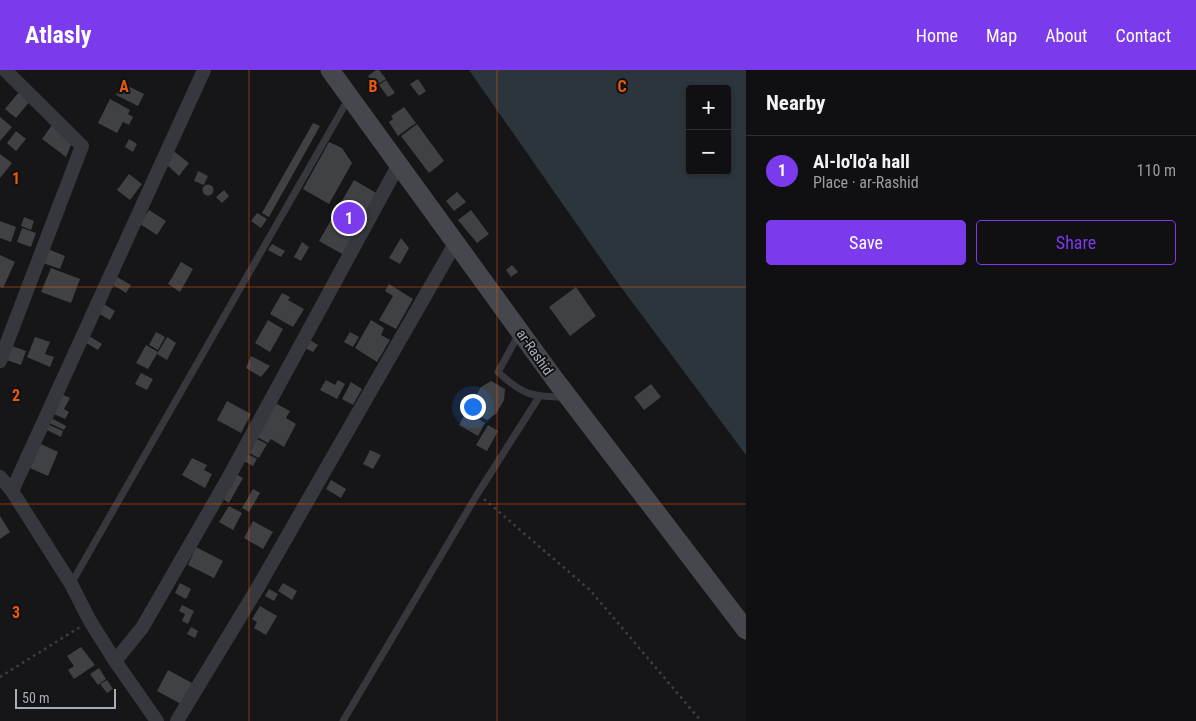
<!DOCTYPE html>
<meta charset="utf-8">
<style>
body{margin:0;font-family:"Roboto Condensed",sans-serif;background:#1e1e20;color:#f1f3f6}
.controls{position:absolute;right:15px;top:15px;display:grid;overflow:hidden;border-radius:5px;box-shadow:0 1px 4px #0004}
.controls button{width:45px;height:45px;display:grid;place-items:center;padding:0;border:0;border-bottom:1px solid #303032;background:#101012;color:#f1f3f6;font:25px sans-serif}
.scale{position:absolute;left:15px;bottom:12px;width:101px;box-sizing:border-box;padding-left:5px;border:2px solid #a8adb8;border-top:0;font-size:14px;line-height:18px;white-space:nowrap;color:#a8adb8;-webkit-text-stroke:4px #111113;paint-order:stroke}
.you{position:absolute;left:472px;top:336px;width:18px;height:18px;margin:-12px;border:4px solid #fff;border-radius:50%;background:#1a73e8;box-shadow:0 0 0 8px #1a73e833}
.badge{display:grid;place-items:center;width:32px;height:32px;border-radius:50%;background:#7c3aed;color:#fff;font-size:16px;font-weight:700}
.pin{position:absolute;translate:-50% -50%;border:2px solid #fff;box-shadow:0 1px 5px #0006}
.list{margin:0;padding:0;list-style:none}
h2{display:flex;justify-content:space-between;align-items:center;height:65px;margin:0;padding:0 20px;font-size:21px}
h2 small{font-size:16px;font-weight:400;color:#9c9d9f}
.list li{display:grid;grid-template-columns:32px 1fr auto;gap:15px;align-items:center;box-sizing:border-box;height:70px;padding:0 20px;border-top:1px solid #303032}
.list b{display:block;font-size:19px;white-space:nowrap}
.list p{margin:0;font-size:16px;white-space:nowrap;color:#9c9d9f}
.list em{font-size:16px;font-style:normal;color:#9c9d9f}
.actions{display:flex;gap:10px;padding:15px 20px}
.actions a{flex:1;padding:11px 0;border:1px solid #7c3aed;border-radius:5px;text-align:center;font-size:18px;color:#7c3aed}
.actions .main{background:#7c3aed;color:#fff}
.map{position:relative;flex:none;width:746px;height:651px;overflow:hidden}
header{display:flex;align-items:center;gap:30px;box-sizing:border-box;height:70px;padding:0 25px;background:#7c3aed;color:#fff}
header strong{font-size:24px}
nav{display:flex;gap:28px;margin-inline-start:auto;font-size:18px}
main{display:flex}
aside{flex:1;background:#101012}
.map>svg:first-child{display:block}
.water{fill:#2c353c;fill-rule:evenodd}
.building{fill:#404145}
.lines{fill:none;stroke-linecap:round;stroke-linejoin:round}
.path{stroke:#3d3f44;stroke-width:2.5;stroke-dasharray:2.5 4;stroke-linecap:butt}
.service{stroke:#37383d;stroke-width:7}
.minor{stroke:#37383d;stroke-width:14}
.secondary{stroke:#45474d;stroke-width:19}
.grid{fill:none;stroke:#e8590c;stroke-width:1;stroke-opacity:0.55}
.labels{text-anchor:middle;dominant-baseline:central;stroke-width:4;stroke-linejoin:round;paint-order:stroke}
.street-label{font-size:14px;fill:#a8adb8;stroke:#111113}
.grid-label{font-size:16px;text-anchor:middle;font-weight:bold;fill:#e8590c;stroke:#111113;stroke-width:4;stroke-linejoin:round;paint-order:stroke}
</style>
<header>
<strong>Atlasly</strong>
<nav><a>Home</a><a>Map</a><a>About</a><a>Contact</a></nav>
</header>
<main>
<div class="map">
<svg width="746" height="651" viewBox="0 0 746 651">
<rect width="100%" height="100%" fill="#161618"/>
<path class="water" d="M469 0H746V385L615 209ZM690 19H727V101H690Z"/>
<path class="building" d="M376 0H379L386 9 375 16 368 6Z
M418 9 426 21 419 26 410 14Z
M386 10 395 23 388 27 379 15Z
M122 13 144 24 138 36 116 25Z
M19 22 30 31 16 48 5 39Z
M110 29 130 40 128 44 133 47 129 55 123 52 117 63 98 53Z
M404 37 416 53 398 66 389 52 393 49 391 46Z
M0 47 12 57 0 71Z
M313 53 320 56 269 147 262 143Z
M417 54 444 91 429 103 401 66Z
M52 55 73 70 66 87 42 69Z
M16 61 26 69 16 81 7 73Z
M129 69 137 74 133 82 125 77Z
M329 72 342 78 352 93 329 134 303 119Z
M172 80 189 93 179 106 166 94Z
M0 84 12 93 0 108Z
M198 101 208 106 204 115 194 111Z
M129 104 142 114 130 130 117 120Z
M354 110 378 124 344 185 319 171Z
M202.5 120a5.5 5.5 0 1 1 11 0a5.5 5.5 0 1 1-11 0Z
M224 120 229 126 222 133 216 127Z
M457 122 466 132 454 141 446 131Z
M149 140 166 151 157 165 140 154Z
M471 140 489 164 477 173 458 150Z
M257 143 267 149 261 158 251 151Z
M24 147 34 151 31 160 21 156Z
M0 151 16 157 11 172 0 168Z
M22 158 36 163 31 177 17 172Z
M401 168 409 178 400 194 389 188Z
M302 172 309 177 301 191 294 187Z
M272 174 285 181 281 187 268 180Z
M48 179 65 186 60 199 43 193Z
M0 185 15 192 3 218 0 216Z
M181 192 193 199 180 222 168 214Z
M512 195 518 202 511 207 506 200Z
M51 198 80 209 71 233 41 222Z
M117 207 131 215 126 223 113 215Z
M389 214 413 229 396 259 379 250 393 226 385 221Z
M576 217 596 246 570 266 549 237Z
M282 223 290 227 288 230 304 239 293 257 270 244Z
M104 234 115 241 110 250 98 243Z
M268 250 283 259 270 282 255 273Z
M371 250 384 258 381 265 390 270 377 292 355 278Z
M156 262 165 267 158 280 149 275Z
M350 262 359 267 353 277 344 272Z
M89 266 102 274 98 280 85 272Z
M35 267 50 272 45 284 54 287 50 297 27 287Z
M167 267 176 273 167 290 157 284Z
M310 270 318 275 313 282 305 278Z
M9 275 26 281 21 295 4 289Z
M146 275 158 282 148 299 136 293Z
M251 286 270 296 261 307 246 298Z
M141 303 153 309 147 320 135 314Z
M326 310 335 315 338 310 345 314 337 329 320 320Z
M491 311 505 319 504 330 496 344 487 350 473 342V331L481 317Z
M351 312 362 319 353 335 342 329Z
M651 314 661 327 644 340 634 327Z
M61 324 70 328 64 339 69 342 65 349 52 343Z
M227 331 251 344 241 363 217 350Z
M275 333 290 341 286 348 296 354 284 377 271 369 268 373 257 367Z
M466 342 485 353 478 366 459 355Z
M51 348 66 356 64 360 49 353Z
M47 354 63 361 61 367 45 359Z
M488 355 498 361 487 381 476 375Z
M255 368 267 374 259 388 247 382Z
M41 374 58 382 48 406 30 398Z
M370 380 381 385 373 399 363 394Z
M246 383 257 389 253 396 242 390Z
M192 388 207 395 204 400 212 404 205 418 182 405Z
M236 404 243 408 229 433 223 429Z
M331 410 346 419 341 428 326 419Z
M253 419 260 423 249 442 242 438Z
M229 436 242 443 233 460 219 452Z
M0 446 10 462 0 469Z
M253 451 273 462 263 479 244 468Z
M196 477 223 491 214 508 188 495Z
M180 513 191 519 186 529 175 523Z
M283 513 297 521 292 530 278 521Z
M269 519 278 524 274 531 265 526Z
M182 535 194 541 188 554 182 551 185 544 179 541Z
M260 536 277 546 266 565 254 558 257 552 252 549Z
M191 557 198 561 195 568 187 564Z
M81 577 95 595 74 609 68 600 74 596 67 586Z
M99 598 106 609 98 615 90 604Z
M168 600 192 613 181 634 157 621Z
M107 610 113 619 107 623 100 614Z"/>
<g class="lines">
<path class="path" d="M484 429 590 520 701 651
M0 607 80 557"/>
<path class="service" d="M519 264 498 302C523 325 531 327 565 327
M71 514 349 28
M343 651 478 423 539 327"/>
<path class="minor" d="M0 291 82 76 5 0
M0 407 12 421 71 514 90 551 115 591 157 651
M12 421 204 0
M115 591 142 558 226 412 399 94
M177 651 257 519 456 172"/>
<path class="secondary" d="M330 0 553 307 746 560"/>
</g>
<path class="grid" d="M249 0V651M497 0V651M0 217H746M0 434H746"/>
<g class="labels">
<g class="street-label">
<text transform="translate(535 282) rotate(55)">ar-Rashid</text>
</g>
</g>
<g class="grid-label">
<text x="124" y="22">A</text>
<text x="373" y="22">B</text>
<text x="622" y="22">C</text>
<text x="16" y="114">1</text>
<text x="16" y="331">2</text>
<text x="16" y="548">3</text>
</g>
</svg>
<div class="controls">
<button>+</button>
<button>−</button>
</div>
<div class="scale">50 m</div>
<div class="you"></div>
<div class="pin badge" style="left:349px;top:148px">1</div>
</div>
<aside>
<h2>Nearby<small></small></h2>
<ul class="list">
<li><span class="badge">1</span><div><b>Al-lo'lo'a hall</b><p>Place · ar-Rashid</p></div><em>110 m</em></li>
</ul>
<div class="actions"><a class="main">Save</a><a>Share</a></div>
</aside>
</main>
